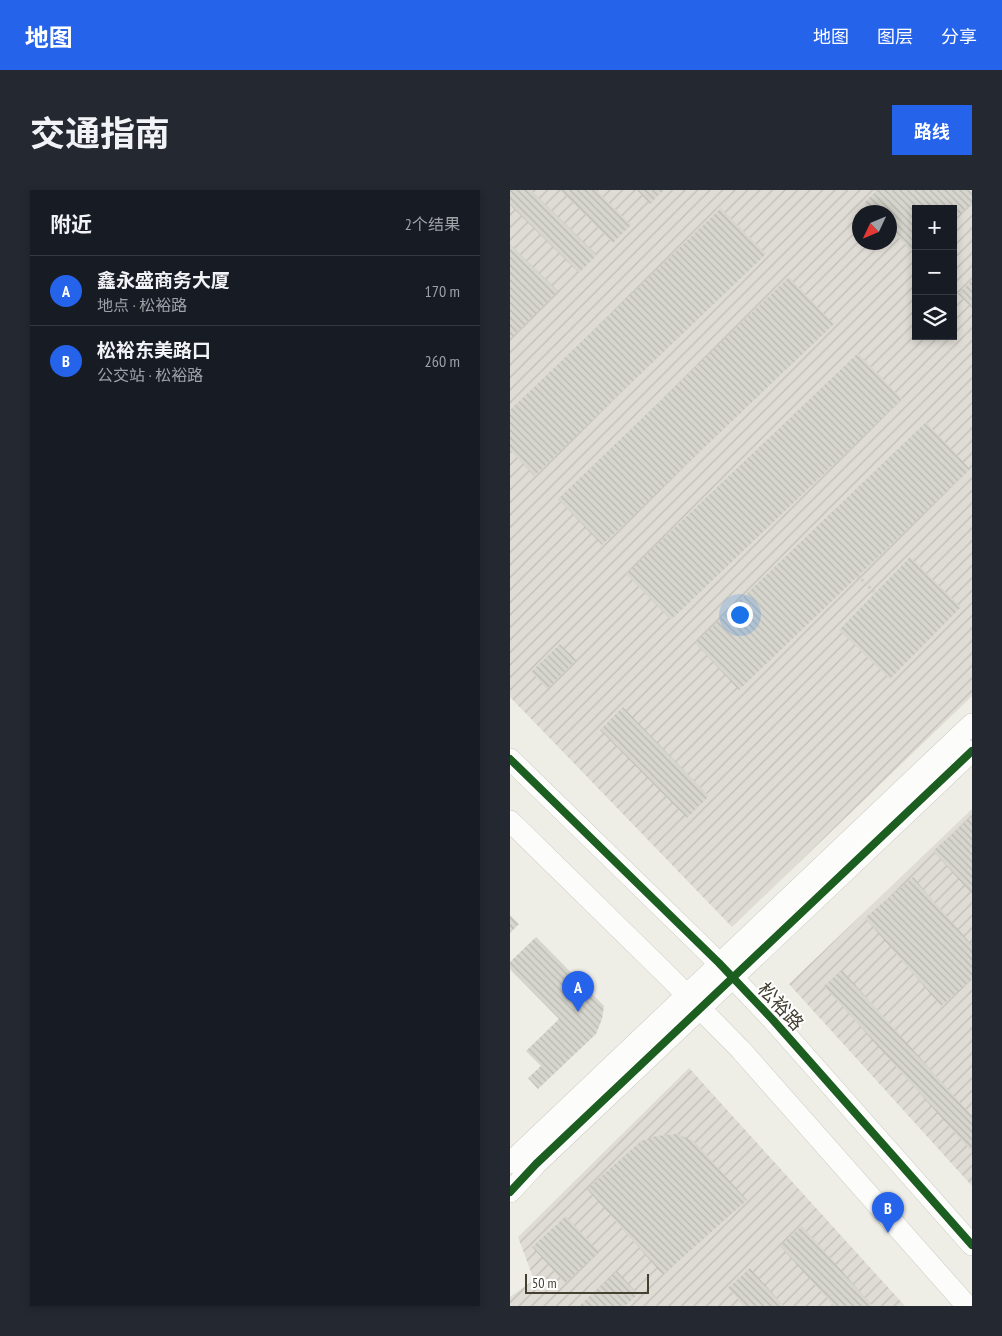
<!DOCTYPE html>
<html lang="zh">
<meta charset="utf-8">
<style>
body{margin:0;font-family:"PT Sans Narrow","Noto Sans SC",sans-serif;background:#242831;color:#f1f3f6}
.controls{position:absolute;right:15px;top:15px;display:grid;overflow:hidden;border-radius:0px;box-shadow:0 2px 8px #0003}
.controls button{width:45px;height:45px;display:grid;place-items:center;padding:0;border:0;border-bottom:1px solid #363941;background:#171b24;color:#f1f3f6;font:25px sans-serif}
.compass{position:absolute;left:342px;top:15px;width:45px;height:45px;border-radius:50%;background:#171b24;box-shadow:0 2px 8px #0003;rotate:226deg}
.scale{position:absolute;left:15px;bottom:12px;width:124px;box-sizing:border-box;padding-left:5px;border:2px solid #434032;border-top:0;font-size:14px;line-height:18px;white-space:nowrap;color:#434032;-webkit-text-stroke:4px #fff;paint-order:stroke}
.you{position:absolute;left:229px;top:424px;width:18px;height:18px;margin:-12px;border:4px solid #fff;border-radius:50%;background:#1a73e8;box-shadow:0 0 0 8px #1a73e833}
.badge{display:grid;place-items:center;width:32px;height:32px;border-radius:50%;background:#2563eb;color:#fff;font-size:16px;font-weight:700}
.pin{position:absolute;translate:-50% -41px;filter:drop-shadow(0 1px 2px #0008)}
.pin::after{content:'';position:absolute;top:26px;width:18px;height:15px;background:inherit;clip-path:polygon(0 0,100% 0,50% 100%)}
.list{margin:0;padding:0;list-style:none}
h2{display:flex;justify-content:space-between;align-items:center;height:65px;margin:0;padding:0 20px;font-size:21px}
h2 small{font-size:16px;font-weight:400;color:#9ea1a6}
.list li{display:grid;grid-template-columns:32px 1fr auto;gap:15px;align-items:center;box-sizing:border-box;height:70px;padding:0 20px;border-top:1px solid #363941}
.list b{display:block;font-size:19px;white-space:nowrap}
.list p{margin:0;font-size:16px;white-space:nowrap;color:#9ea1a6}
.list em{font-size:16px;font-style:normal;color:#9ea1a6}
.icon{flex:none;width:28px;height:28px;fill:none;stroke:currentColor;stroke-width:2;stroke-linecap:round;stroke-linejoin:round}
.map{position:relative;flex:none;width:462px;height:1116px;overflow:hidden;border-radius:0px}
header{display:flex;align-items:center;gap:30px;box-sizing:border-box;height:70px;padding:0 25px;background:#2563eb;color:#fff}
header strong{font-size:24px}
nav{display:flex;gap:28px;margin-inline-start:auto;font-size:18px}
.intro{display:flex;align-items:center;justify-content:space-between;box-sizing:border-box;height:120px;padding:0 30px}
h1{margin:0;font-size:35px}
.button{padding:12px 22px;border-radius:0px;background:#2563eb;color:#fff;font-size:18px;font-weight:700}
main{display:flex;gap:30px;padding:0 30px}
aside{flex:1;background:#171b24;border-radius:0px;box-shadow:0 2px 8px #0003}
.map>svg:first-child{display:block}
.industrial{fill:url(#industrial-furrows);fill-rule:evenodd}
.building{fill:url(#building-back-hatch)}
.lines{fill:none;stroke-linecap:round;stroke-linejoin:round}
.tertiary-casing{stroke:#cccbc3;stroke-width:22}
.path{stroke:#cccbc5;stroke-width:3;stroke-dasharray:2.5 2.5;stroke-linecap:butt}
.tertiary{stroke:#fcfcfb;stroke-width:21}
.cycleway-casing{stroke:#fff;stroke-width:11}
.cycleway{stroke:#1b5e20;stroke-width:8}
.labels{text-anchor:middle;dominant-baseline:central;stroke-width:4;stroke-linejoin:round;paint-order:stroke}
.street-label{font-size:19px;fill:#434032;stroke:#fff}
</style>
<header>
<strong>地图</strong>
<nav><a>地图</a><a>图层</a><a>分享</a></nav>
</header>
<div class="intro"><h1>交通指南</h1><a class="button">路线</a></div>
<main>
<aside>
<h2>附近<small>2个结果</small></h2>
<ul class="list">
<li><span class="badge">A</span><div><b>鑫永盛商务大厦</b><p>地点 · 松裕路</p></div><em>170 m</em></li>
<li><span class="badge">B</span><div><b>松裕东美路口</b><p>公交站 · 松裕路</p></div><em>260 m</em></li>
</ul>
</aside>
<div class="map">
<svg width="462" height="1116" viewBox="0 0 462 1116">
<defs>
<pattern id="industrial-furrows" width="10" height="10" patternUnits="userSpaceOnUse" patternTransform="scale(1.25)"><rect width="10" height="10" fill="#dedcd4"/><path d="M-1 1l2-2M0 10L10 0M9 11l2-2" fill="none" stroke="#c0beb6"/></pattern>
<pattern id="building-back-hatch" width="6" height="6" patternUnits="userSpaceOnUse" patternTransform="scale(1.25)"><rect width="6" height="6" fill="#d7d6ce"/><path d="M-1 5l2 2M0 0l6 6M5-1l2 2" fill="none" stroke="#bab9b1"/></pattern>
</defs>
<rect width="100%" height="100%" fill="#eeede6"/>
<path class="industrial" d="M0 0H462V506L222 737 0 507ZM406 19H443V146H406ZM350 22H380V52H350Z
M462 619V996L279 794Z
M179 878 395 1116H0V1107L24 1090 8 1047Z"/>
<path class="building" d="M0 0H21L87 65 69 83 0 15Z
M50 0H86L121 35 103 53Z
M127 0H154L140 14Z
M367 0H462V13L443 31V19H406V66L380 39V22H363L354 13Z
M211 18 256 64 24 286 0 260V220Z
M0 54 48 101 0 149Z
M279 87 324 134 92 355 48 309Z
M462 90V118L448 104Z
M348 163 392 209 161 430 116 384Z
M416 232 460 279 229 500 185 453Z
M400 367 451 417 380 489 329 440Z
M50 454 66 470 37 499 21 482Z
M113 517 199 606 177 628 90 540Z
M462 626V660L460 662 462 665V704L423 661Z
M403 687 462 755V789L431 816 355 728Z
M0 725 9 734 0 743Z
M26 747 94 816 92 829 86 844 28 899 18 888 31 876 16 861 49 829 0 779V772Z
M332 780 462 926V962L314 796Z
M167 944 184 951 237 1010 153 1085 77 999 131 951 146 946Z
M56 1026 89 1062 55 1093 22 1057Z
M292 1036 363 1116H324L270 1056Z
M240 1078 274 1116H234L218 1098Z
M107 1081 128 1104 115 1116H69Z"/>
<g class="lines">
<defs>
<path id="tertiary" d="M0 569 209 773 263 830 462 1055
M0 631 157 785 231 860 457 1116
M0 973 462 534
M0 1002 26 974 462 561"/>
</defs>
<use href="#tertiary" class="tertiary-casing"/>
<path class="path" d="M348 386 365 403"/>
<use href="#tertiary" class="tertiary"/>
<defs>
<path id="cycleway" d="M0 569 209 773 263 830 462 1055
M0 1002 26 974 462 561"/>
</defs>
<use href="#cycleway" class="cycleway-casing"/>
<use href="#cycleway" class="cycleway"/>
</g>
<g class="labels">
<g class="street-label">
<text transform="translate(271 816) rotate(47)">松裕路</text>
</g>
</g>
</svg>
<div class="controls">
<button>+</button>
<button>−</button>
<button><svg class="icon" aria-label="layers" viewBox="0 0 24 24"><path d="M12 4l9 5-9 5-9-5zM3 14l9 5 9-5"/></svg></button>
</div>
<svg class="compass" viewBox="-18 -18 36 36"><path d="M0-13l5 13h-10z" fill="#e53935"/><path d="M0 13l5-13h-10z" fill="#9ea1a6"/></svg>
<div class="scale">50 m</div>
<div class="you"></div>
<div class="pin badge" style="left:68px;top:822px">A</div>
<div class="pin badge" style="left:378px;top:1043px">B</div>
</div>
</main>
